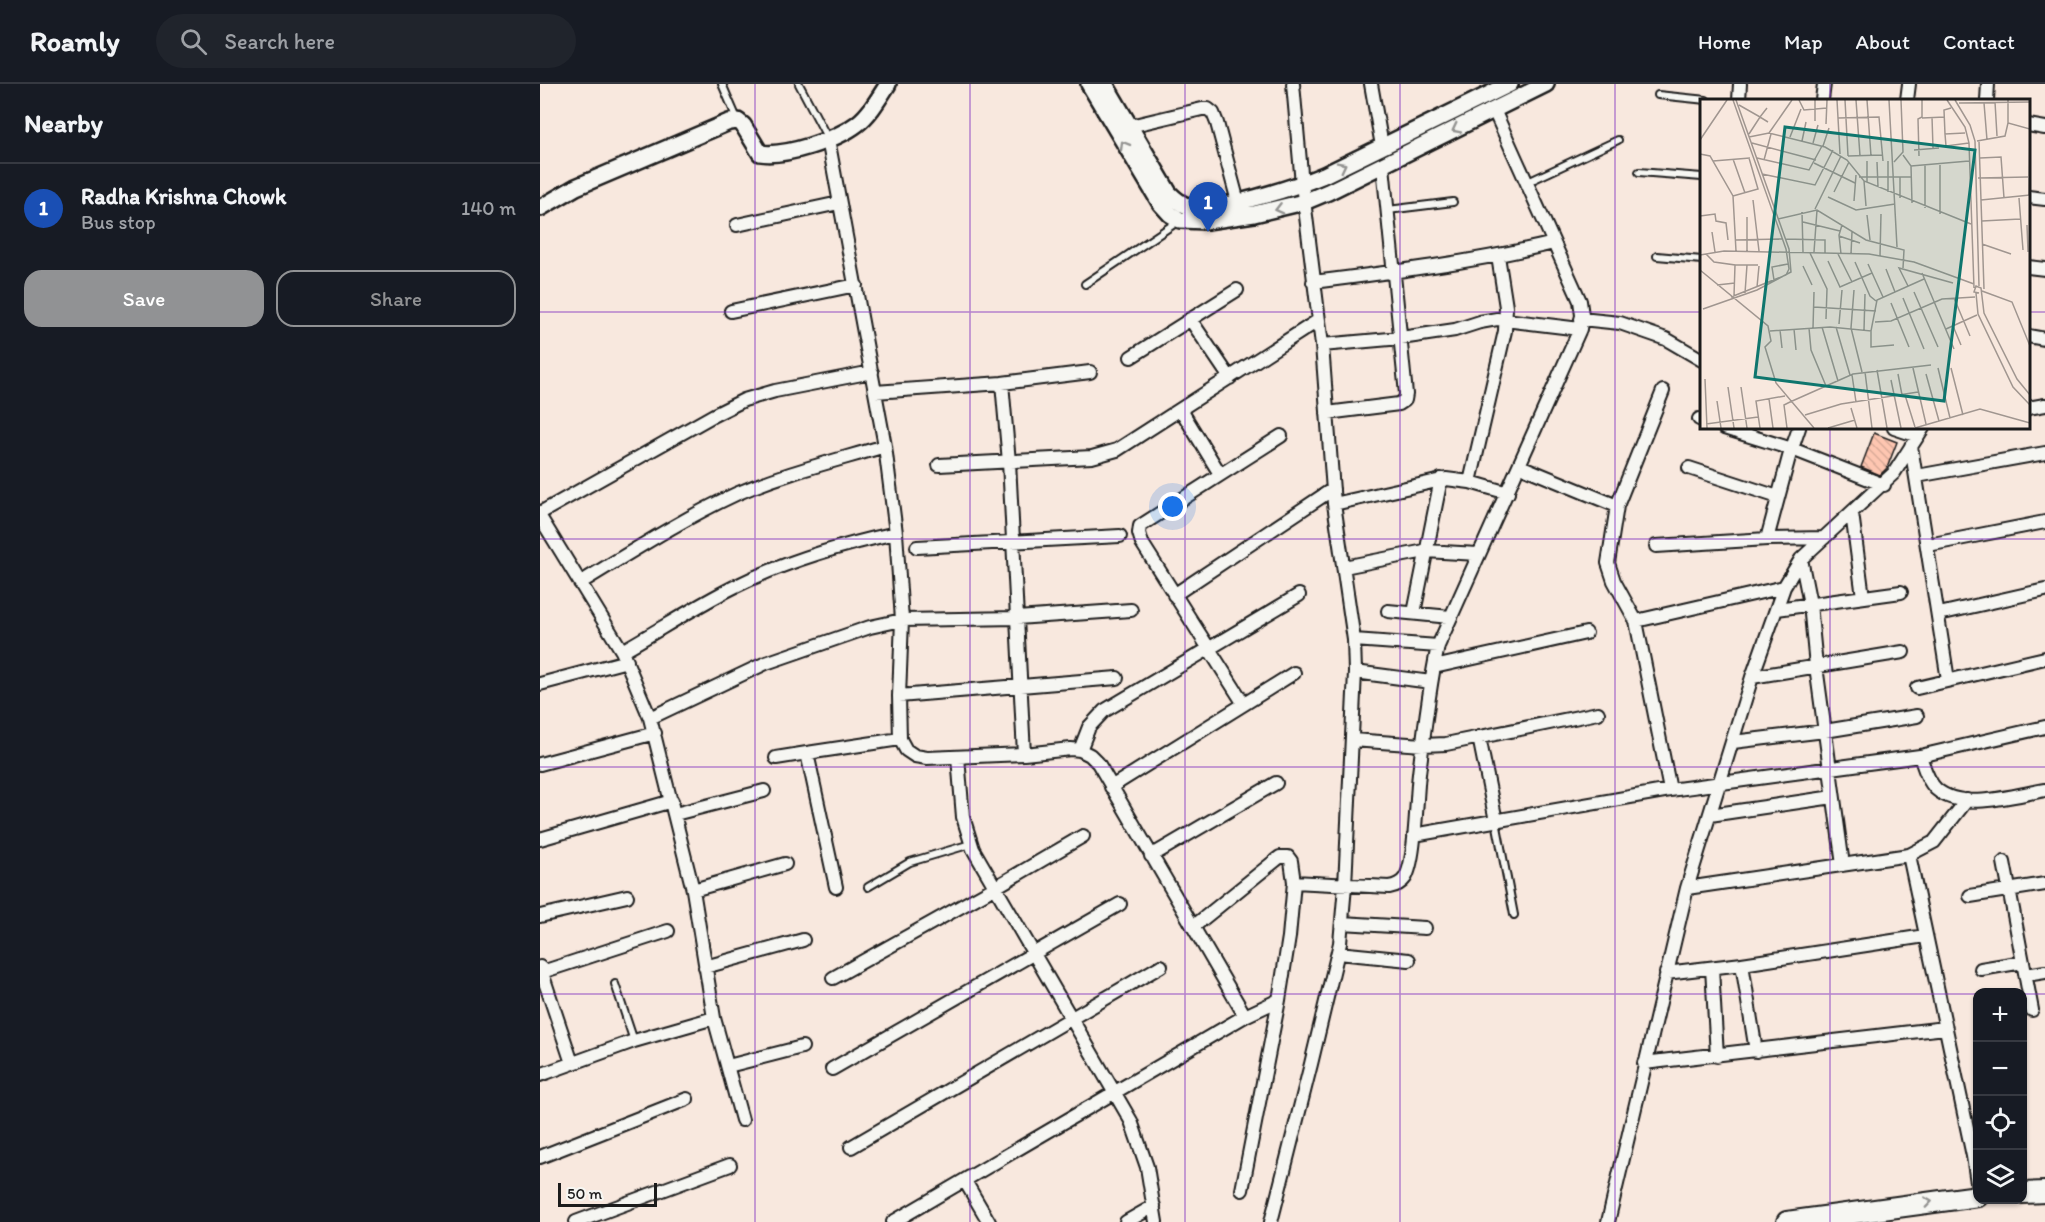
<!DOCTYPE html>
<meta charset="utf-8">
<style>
body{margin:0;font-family:Itim,sans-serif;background:#20242c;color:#f1f3f6}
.controls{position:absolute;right:18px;bottom:18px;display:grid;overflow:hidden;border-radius:12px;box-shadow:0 2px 4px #0004}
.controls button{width:54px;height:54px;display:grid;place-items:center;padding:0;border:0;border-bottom:2px solid #363941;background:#171b24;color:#f1f3f6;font:30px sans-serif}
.scale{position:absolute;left:18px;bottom:15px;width:99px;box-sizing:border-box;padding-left:6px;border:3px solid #1c1c1c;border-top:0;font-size:16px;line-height:21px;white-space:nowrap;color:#1c1c1c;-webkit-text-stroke:4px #f6f6f2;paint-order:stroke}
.you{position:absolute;left:633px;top:423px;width:21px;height:21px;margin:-15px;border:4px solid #fff;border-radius:50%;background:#1a73e8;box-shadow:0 0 0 9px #1a73e833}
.badge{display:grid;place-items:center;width:39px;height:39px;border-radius:50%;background:#919294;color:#fff;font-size:20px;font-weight:700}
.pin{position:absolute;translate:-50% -50px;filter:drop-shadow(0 2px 3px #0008)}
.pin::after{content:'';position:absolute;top:32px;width:21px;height:18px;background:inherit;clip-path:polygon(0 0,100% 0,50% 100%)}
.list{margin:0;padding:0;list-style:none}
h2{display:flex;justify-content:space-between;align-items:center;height:78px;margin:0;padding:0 24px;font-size:26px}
h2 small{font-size:20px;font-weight:400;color:#9ea1a6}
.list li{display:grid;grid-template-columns:39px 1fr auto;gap:18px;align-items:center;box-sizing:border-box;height:90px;padding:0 24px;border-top:2px solid #363941}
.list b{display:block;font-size:22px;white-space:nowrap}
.list p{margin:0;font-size:20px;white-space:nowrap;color:#9ea1a6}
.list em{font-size:20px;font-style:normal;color:#9ea1a6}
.actions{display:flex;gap:12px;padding:18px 24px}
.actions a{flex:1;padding:14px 0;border:2px solid #919294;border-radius:18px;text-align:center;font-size:21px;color:#919294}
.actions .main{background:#919294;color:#fff}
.icon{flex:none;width:33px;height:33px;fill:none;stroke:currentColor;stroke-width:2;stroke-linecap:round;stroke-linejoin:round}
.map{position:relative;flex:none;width:1505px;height:1138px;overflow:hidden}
header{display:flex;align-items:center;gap:36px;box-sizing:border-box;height:84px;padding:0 30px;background:#171b24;border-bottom:2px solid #363941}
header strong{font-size:28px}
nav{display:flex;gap:33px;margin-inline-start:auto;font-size:21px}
.search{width:420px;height:54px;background:#20242c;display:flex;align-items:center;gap:15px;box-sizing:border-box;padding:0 21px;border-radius:33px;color:#9ea1a6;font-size:22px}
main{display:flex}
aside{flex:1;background:#171b24}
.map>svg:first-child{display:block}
.building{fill:url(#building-back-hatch);stroke:#1c1c1c;stroke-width:1.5}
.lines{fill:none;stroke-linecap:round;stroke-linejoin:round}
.service-casing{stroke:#1c1c1c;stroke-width:10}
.minor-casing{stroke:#1c1c1c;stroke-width:16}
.tertiary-casing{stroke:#1c1c1c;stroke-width:20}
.trunk-casing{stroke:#1c1c1c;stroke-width:24}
.service{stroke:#f6f6f2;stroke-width:6}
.minor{stroke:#f6f6f2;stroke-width:12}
.tertiary{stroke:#f6f6f2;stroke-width:15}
.trunk{stroke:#f6f6f2;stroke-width:20}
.oneway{stroke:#949492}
.grid{fill:none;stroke:#7b2cbf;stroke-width:1.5;stroke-opacity:0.55}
.inset-road{fill:none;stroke:#a09690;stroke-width:1.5}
.view{fill:#0f766e;fill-opacity:0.15;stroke:#0f766e;stroke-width:3}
.inset-edge{fill:none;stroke:#1c1c1c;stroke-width:3}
</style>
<header>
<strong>Roamly</strong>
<div class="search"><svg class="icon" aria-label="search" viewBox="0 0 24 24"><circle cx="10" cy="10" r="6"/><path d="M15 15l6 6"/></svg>Search here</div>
<nav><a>Home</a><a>Map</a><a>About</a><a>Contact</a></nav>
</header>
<main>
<aside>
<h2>Nearby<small></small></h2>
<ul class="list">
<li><span class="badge" style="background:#1a4fb4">1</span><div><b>Radha Krishna Chowk</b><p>Bus stop</p></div><em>140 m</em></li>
</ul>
<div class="actions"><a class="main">Save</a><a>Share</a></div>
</aside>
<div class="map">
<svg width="1505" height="1138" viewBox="0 0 1505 1138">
<defs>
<pattern id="building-back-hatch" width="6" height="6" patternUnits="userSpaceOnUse" patternTransform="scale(1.5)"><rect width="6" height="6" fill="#fec6b1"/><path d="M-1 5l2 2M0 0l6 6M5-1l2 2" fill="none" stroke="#d9aa98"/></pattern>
</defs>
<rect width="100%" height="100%" fill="#f8e8de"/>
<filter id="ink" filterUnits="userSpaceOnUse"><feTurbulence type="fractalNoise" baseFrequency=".0167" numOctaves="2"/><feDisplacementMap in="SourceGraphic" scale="12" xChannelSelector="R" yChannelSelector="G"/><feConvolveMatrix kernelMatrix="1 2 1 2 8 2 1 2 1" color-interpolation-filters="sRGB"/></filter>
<g filter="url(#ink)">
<path class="building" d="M1334 349 1357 358 1347 384 1340 391 1321 383Z"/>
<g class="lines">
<defs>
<path id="service" d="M182 0 198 37
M259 0 288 55
M1118 11 1166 16
M1099 88 1162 93
M988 98 1078 56
M848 126 913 118
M1117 172 1162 176
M545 200 640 136
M956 737 974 831
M328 803 370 778 431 760
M75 900 94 957"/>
<path id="minor" d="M831 0 842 62
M1199 16 1200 0
M1282 16 1284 0
M1367 16 1369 0
M1447 16 1448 0
M1488 41 1505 44
M590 42 662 25H668L673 29 677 39 698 118
M288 55 345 362 356 449 362 536 359 612 360 655 366 666 375 672 387 674 484 670 531 665 540 666 550 671 558 679 705 932
M1488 113 1505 115
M197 141 299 119
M1488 183 1505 185
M773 198C854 188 935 178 1014 159
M191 227 316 201
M650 235 690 294
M1041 235 1080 239 1126 255 1162 276
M1488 252 1505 255
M782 261 861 254 915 246 940 238 957 235 1040 245
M591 273 697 206
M462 299 469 378 484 670
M1123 307 1077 422 1068 479 1074 497 1096 537 1130 706
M335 308 462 299 550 288
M1488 324 1505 321
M641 326 680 390
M787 329 859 320 865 316 866 310 843 82
M1159 335 1162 336
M1184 344 1252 365 1344 401
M1354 344 1378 352
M1371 362 1408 596
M399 381 552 373 577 366 779 236
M980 382 1077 422
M1149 384 1238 413
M1377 392 1505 369
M930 398 965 247 966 223 958 172
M794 420 906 395 930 398 968 409
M0 429 174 331 204 316 235 307 332 288
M1312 429 1323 513
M0 433 82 567 110 634 153 806 174 934 202 1036
M1227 455 1249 373 1259 344
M1388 461 1505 438
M1116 462 1227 455 1284 454
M377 463 580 452
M1261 475 1270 520 1276 582 1303 781
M804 483 885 467 938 470
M40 499C91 468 142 435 196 410 244 389 295 377 345 362
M634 511 793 405
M1237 525 1361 508
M848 527 910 533
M874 529 901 395
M1399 530 1505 506
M1096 537 1244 503
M814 556 898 562
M82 567C119 546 156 522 194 503 246 477 301 461 356 449
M894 583 1046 549
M815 588 891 598
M1212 593 1363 568
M0 600 87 577
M1377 604 1505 574
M359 612 577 594
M704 620 602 459 599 449 600 442 741 352
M110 634 226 579 330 543 362 536 477 534 591 526
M939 653 956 737
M812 656 883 661 906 660 1058 629
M1193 658 1285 647 1377 632
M540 666 549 643 564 627 759 511
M1380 672C1384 683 1387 696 1396 705 1422 728 1475 711 1505 706
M418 673 423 733 433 765 591 1037 607 1083 616 1138
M236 674 267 669
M0 680 115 649
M571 703 754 589
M135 730 224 707
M1170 731 1293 713
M874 751 1130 706 1380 672 1505 643
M0 755 132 717
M1369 771 1433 1072 1438 1105
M611 772 736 699
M1464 778 1492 926
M754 798 849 803C855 802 861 800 865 794 876 777 876 713 879 690 884 647 889 604 898 562L1040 245 1042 231 1040 217 954 26
M296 803 267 669 360 655
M1147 804 1369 771 1394 758 1427 716
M153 806 245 780
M1430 812 1505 800
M0 832 87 812
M802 839 885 844
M653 843 736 776 740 773H748L751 777 754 798 749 853 739 916 702 1106
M798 869 869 876
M1202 880 1216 967
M0 883 32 979
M165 883 263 856
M1172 884 1177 972
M1441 885 1483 878
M2 888 128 847
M1126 889 1202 880 1385 852
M1486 891 1505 888
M293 894 454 804 543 752
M1104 979 1405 944
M188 982 262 963
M292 985 580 820
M0 991 94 957 174 934
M311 1063 621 882
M0 1073 147 1015
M425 1097 449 1138
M36 1138 190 1081
M353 1138 705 932 739 916
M586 1138 614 1122
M731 1138 771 980 800 859 805 802 815 588 814 556 794 420 782 261 762 100 753 0
M1068 1138 1147 804 1212 593 1244 503 1261 475 1354 389 1383 344"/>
<path id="tertiary" d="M549 0 620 119 630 130 640 136 667 137 714 130 764 118 788 108 1006 0
M565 0 629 109C635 115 640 120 648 122 674 130 758 102 784 91L970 0
M0 124 36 103 189 38 198 37 203 41 220 69C245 73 296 56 317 40 330 30 339 14 348 0"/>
<path id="trunk" d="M1482 1109 1505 1108
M1247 1138 1438 1112"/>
</defs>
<use href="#service" class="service-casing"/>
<use href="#minor" class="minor-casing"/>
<use href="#tertiary" class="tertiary-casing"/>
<use href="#trunk" class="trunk-casing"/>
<use href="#service" class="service"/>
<use href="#minor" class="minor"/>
<use href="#tertiary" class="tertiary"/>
<use href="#trunk" class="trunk"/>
</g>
<defs><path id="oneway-chevron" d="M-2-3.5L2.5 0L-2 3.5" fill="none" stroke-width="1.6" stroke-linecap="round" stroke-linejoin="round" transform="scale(1.5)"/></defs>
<g class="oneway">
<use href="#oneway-chevron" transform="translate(916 45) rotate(153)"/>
<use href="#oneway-chevron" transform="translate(584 61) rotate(-120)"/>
<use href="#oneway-chevron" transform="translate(802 82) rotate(-27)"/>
<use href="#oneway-chevron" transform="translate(739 125) rotate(166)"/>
<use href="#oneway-chevron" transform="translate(1388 1118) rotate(-8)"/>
</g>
</g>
<path class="grid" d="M215 0V1138M430 0V1138M645 0V1138M860 0V1138M1075 0V1138M1290 0V16M0 228H1162M1488 228H1505M1290 344V1138M0 455H1505M0 683H1505M0 910H1438M1482 910H1505"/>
<g transform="translate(1160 15)">
<rect width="330" height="330" fill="#f8e8de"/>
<path class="inset-road" d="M99 1 104 11 127 9M137 1 140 55M145 1 148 57M156 1 160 57M167 1 171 57M189 1 197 148M247 1 265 28 269 44 274 189M255 1 270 26 275 42 279 187M308 1V24L330 30 329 96M295 3 297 37M259 4 330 3M284 4 287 41M39 6 60 18 67 9M251 9 244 11 245 35 265 34M232 18 233 49M138 19 179 18 183 62M222 19 245 18M115 22V1M126 25 127 1M69 34 92 1M49 35 60 18 68 23M245 35 246 47 269 44M49 38 69 34 125 48 147 61 164 82 271 125M90 38 101 10M0 41 27 1M102 42 106 23M277 42 305 37 308 24M279 42 284 190M52 44 116 61M113 44 118 26M123 47 129 29M214 51 239 49M0 55 10 57 33 97 36 152M203 56 211 67 212 104M148 57 182 56M219 57 218 20 222 18V1M57 59 109 71 122 47M280 59 301 58 304 99M33 60 45 94M64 61 71 35M13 62 50 59M167 62V84M188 62V93M177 63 178 88M194 63 203 53 201 1M114 64 155 84M225 66V109M211 67 269 62M62 75 115 86 133 51M159 78H211M200 78V99M278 79 328 78M164 82 166 107M134 93 149 63M33 97 58 90 49 59M128 98 156 111 195 105M319 99 323 151M53 101 59 152M281 101 330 96M154 102 156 76M115 110 141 57M102 113 103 153M240 115V64M167 116 170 141M0 117 15 115 16 122 26 124 28 141M47 118V152M78 120 117 111 166 141 204 151 203 169M282 122 320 120M103 123 140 132M327 126 328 153M12 133 15 153M139 137 160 144M85 140 125 141V154M35 141 82 140M282 145 311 155M114 153 117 111M110 154 127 190 126 220M6 155 14 163 35 166 34 197M138 155 152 183M141 155 139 136 142 126M151 155 152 133M0 156 24 152 169 155 214 163 274 185M180 157 181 115M128 162 140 188 172 174M155 163 170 197 176 202M168 165 183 198M35 166H58M103 167 112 186M186 170 195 193M0 171 68 227 71 242 65 248 76 284 114 329M222 174 254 250M74 181 72 168 88 165M17 186 35 184M208 187 199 169 253 184M57 188 59 167M154 191 151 229 162 273M282 192 312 203 330 247M214 193 238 248M45 194 47 166M276 194 278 215 313 288 330 306M279 194 274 193 276 187 281 189 284 214 317 280 330 296M31 198 86 176 89 170 86 150 33 1M203 199 224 250M254 199 270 237M191 204 209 248M114 208 176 212M3 210 57 191 91 173 89 150 36 1M175 223 191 222 242 200 275 198M139 225 142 191M253 227 261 246M122 228 138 282M136 228 150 276M109 229 111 251 126 287M113 229 114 193M94 230 96 251M246 230 277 216M80 231 82 249M164 231 165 195M70 232 130 228 171 232 177 201 224 180M171 232V248L194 246M213 269 226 325M238 269 250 319M251 269 263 316M177 271 187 329M165 273 172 329M198 275 202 296M226 275 239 322M152 276 156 303M5 280 7 329M191 281 201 329M28 288 34 329M41 288 47 329M205 296 215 328M69 300 73 329M17 302 21 329M151 309 157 329M105 316 141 305 218 293M6 325 58 318M60 329 56 302 85 297M87 329 84 306 90 303 153 275 231 266M128 329 155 321M215 329 280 310 330 324"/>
<path class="view" d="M85 28 275 51 244 302 55 278Z"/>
<rect width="330" height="330" class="inset-edge"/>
</g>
</svg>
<div class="controls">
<button>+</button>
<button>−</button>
<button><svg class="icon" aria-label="locate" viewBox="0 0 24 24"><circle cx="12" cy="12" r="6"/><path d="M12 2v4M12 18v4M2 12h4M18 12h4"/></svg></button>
<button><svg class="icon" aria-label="layers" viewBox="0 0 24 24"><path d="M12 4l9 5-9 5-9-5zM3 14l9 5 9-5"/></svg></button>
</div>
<div class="scale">50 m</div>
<div class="you"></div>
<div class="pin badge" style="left:668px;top:148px;background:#1a4fb4">1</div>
</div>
</main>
